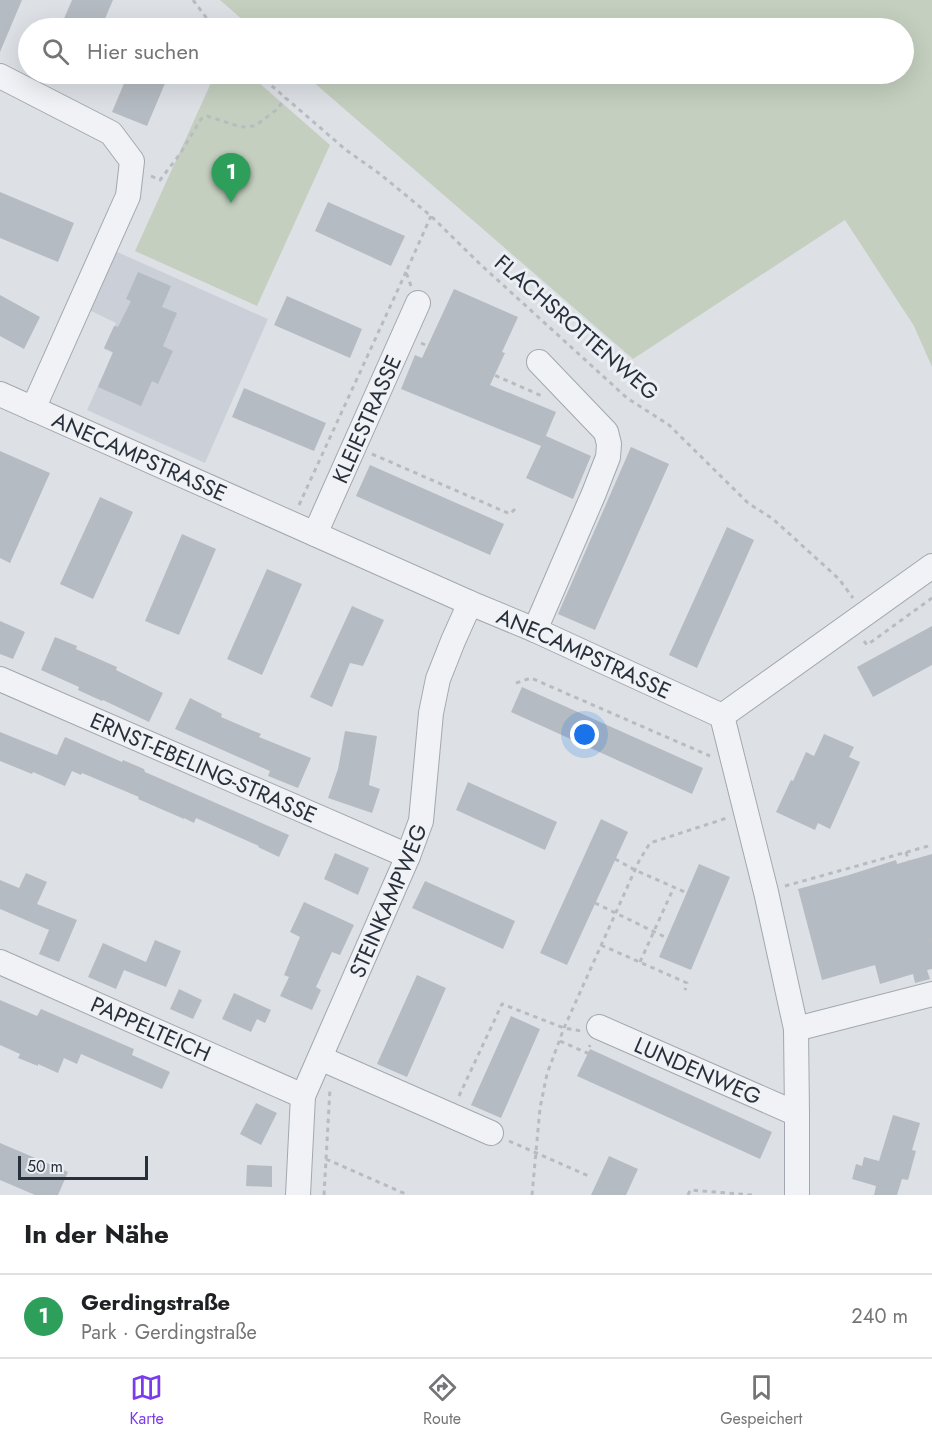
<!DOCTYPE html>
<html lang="de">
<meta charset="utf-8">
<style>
body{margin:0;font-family:Jost,sans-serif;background:#f2f2f2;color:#202124}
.scale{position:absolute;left:18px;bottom:15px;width:130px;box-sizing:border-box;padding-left:6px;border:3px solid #28303c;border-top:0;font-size:16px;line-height:21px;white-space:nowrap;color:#28303c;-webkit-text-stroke:4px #ecf0f4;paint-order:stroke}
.you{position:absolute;left:585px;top:735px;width:21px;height:21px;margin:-15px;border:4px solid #fff;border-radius:50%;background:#1a73e8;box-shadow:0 0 0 9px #1a73e833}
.badge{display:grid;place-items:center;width:39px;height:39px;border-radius:50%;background:#7c3aed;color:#fff;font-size:20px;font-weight:700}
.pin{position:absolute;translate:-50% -50px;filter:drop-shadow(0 2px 3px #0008)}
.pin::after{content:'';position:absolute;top:32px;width:21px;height:18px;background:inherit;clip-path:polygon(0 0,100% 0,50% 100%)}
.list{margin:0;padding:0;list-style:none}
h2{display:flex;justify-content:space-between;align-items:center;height:78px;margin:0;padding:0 24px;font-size:26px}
h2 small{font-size:20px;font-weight:400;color:#757577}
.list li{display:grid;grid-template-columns:39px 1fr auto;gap:18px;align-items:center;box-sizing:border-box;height:84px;padding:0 24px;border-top:2px solid #e0e0e0}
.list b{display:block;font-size:22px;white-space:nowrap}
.list p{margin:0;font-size:20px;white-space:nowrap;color:#757577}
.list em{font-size:20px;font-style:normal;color:#757577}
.icon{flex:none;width:33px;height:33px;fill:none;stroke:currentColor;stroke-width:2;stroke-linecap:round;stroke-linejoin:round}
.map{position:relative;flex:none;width:932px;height:1195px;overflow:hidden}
.search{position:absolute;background:#fff;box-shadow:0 6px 24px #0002;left:18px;right:18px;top:18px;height:66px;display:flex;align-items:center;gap:15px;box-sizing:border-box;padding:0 21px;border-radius:33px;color:#757577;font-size:22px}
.sheet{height:162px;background:#fff}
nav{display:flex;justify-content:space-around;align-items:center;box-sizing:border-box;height:84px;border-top:2px solid #e0e0e0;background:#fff;font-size:16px;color:#757577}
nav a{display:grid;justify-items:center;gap:3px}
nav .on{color:#7c3aed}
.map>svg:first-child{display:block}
.built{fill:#cbd0d8}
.green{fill:#c4cfbf}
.building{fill:#b5bbc2}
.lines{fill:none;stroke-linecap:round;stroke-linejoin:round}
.minor-casing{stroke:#a3a8b0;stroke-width:26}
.path{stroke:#b8bcc1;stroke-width:3;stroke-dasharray:4.5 4.5;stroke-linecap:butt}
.minor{stroke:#f0f2f5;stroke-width:24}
.labels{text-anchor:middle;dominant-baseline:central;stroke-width:6;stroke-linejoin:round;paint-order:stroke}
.street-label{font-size:22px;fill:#28303c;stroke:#ecf0f4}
</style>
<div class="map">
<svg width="932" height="1195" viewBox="0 0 932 1195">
<rect width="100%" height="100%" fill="#dde1e6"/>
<path class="built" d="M115 251 268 319 205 463 87 410 113 353 104 349 116 323 89 310Z"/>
<path class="green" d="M220 0H932V367L914 326 845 220 633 359 304 74H904V28H252Z
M215 74H249L330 145 257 306 135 251Z"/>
<path class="building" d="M0 0H22L0 52Z
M72 0H113L101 28H60Z
M128 74H169L147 126 112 112Z
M0 192 74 223 58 262 0 238Z
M328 202 405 236 391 266 315 231Z
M138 272 171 286 162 307 177 313 163 346 173 351 158 384 152 381 141 406 98 387 113 352 104 348 114 326 118 327 131 301 126 299Z
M454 289 518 317 502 352 505 353 490 385 556 412 545 438 546 436 591 456 573 499 526 478 541 446 401 389 415 355 422 358Z
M0 295 40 317 24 349 0 336Z
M287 296 362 329 350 358 274 325Z
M244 388 326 423 314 451 232 417Z
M631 447 669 464 595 630 558 614Z
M0 451 50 473 10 563 0 558Z
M370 465 504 524 490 555 356 496Z
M100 497 133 512 93 599 60 584Z
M727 527 754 540 697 668 669 655Z
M182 534 216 549 179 635 145 621Z
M267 569 302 584 262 675 227 659Z
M352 606 384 620 363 666 350 663 332 707 310 697Z
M0 621 25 632 13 659 0 654Z
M932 626V665L873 697 857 667Z
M55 637 77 646 76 649 117 667 116 670 163 693 149 722 103 700 102 701 78 690 79 687 41 670Z
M522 687 703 768 692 794 511 712Z
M190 698 222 714 221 717 261 734 259 737 311 758 298 788 268 776 270 771 175 729Z
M345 731 377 736 369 785 380 789 372 813 328 798 338 769Z
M0 732 57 755 65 737 122 762 123 760 144 769 145 772 289 835 279 857 258 847 259 846 196 818 194 823 184 818V819L138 799 139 797 82 773 81 775 72 771 65 786 33 772 32 774 0 761Z
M824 734 854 747 849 757 860 762 830 829 818 823 815 830 776 812 791 780 793 781 806 752 814 756Z
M468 782 557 822 545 850 456 810Z
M601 819 628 832 567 965 540 953Z
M335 853 369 868 358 895 324 879Z
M932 854V969L927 970 930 979 915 983 913 974 880 984 875 965 822 980 798 889 849 875 896 860 897 864Z
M699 864 730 877 691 970 659 957Z
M26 873 47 882 37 904 77 920 59 962 39 954 49 930 0 909V880L19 888Z
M425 881 515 921 503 949 412 908Z
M304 902 354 925 340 955 332 952 316 987 321 990 312 1010 280 996 289 977 284 975 300 937 290 932Z
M155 940 181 951 166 987 124 970 116 989 88 977 103 943 146 962Z
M417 975 446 988 407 1077 377 1064Z
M179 989 202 1000 193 1019 170 1009Z
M234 993 271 1010 265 1023 257 1019 251 1032 222 1019Z
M0 1000 37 1016 41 1009 134 1049 132 1055 170 1072 162 1089 81 1054 77 1064 64 1058 58 1073 38 1064V1066L18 1058 20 1054 0 1045Z
M511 1016 540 1029 501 1118 471 1105Z
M590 1049 772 1132 760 1159 577 1076Z
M256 1103 277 1113 261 1145 240 1134Z
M893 1115 920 1123 912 1150 916 1151 908 1180 902 1179 897 1195H874L876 1186 852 1179 856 1164 862 1166 864 1157 879 1161Z
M0 1143 68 1172 58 1195H35L0 1180Z
M609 1156 638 1169 626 1195H591Z
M247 1165 272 1166V1187L246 1186Z"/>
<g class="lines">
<defs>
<g id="minor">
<path d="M0 76 111 133 132 161 128 196 33 409"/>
<path id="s1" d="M0 394 470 603 535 630 722 716 766 892 796 1029 797 1114V1195"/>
<path id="s2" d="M315 534 418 303"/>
<path d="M535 630 594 493 608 457 609 444 606 432 539 362"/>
<path id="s3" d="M0 679 408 856"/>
<path d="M722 716 932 566"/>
<path id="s4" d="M0 962 303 1096"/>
<path id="s5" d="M599 1027 797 1114"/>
<path d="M796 1029 932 994"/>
<path d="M320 1058 491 1133"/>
<path id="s6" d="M298 1195 303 1096 408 856 421 821 431 713 438 679 453 641 470 603"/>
</g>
</defs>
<use href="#minor" class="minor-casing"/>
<path class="path" d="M193 0 214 28
M258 74 346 150 380 174 431 216 480 264 627 398 669 425 748 503 773 519 839 579 853 598
M151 176 160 180 180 154 201 119 207 116 241 127 255 126 276 110 286 98
M411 286 406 272 431 216
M421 343 542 396
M372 454 510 514 516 508
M299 505 406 272
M864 641 867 645 932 598
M516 683 531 678 710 756
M906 852 932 943
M615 859 635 870 687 893
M785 886 932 845
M595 903 667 938
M601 945 687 983 685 990
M640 962 674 887
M560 1041 587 1053 590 1045
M459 1096 502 1004 564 1028 581 1031
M509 1141 591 1177
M326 1159 408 1195
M324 1195 330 1089
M532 1195 540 1108 547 1074 564 1028 639 861 650 843 727 818
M688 1195 690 1190 752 1195"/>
<use href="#minor" class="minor"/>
</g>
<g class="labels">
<g class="street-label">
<text transform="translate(577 327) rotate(41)">FLACHSROTTENWEG</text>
<text stroke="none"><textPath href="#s2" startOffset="126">KLEIESTRASSE</textPath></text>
<text stroke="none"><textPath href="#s1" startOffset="153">ANECAMPSTRASSE</textPath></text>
<text stroke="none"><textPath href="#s1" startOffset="639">ANECAMPSTRASSE</textPath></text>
<text stroke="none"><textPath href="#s3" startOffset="222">ERNST-EBELING-STRASSE</textPath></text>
<text stroke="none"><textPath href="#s6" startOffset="312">STEINKAMPWEG</textPath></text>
<text stroke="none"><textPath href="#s4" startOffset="165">PAPPELTEICH</textPath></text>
<text stroke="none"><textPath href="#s5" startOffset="108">LUNDENWEG</textPath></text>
</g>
</g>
</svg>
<div class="scale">50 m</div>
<div class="you"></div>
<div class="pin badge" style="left:231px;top:203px;background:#2e9e5b">1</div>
<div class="search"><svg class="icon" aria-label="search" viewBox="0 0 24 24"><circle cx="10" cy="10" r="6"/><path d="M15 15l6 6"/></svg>Hier suchen</div>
</div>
<section class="sheet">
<h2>In der Nähe<small></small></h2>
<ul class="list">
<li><span class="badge" style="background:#2e9e5b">1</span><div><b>Gerdingstraße</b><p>Park · Gerdingstraße</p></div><em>240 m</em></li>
</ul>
</section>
<nav>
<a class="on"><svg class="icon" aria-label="map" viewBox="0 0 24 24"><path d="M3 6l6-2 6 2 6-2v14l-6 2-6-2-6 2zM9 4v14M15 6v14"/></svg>Karte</a>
<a><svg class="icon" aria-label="directions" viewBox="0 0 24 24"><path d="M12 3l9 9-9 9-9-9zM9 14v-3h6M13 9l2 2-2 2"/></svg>Route</a>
<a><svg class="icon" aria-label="saved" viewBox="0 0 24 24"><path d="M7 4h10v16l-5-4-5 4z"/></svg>Gespeichert</a>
</nav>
